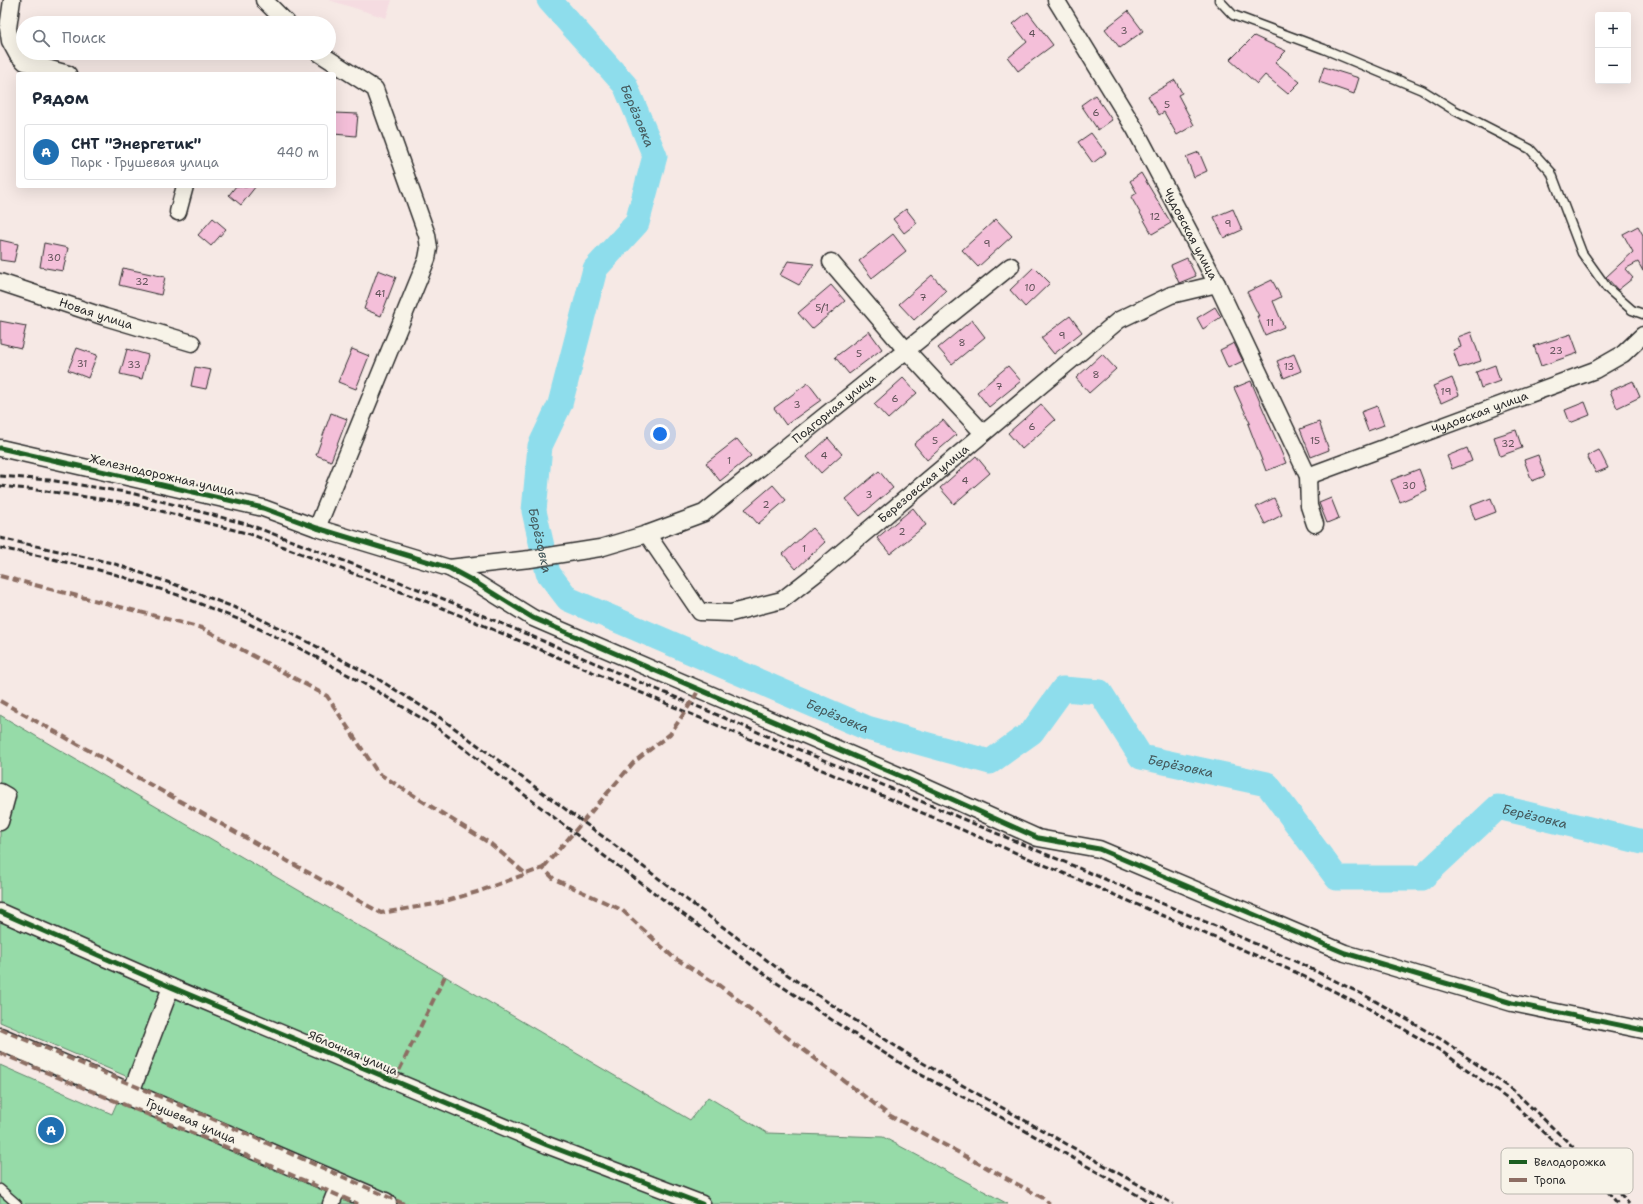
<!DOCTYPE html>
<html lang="ru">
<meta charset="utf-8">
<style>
body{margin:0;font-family:"Shantell Sans",sans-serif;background:#f6f6f7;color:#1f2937}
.controls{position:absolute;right:12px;top:12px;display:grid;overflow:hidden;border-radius:4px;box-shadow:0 4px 16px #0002}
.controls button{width:36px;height:36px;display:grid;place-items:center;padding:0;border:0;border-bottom:1px solid #e0e1e3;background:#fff;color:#1f2937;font:20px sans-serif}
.you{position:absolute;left:660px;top:434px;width:14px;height:14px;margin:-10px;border:3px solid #fff;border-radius:50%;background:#1a73e8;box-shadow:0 0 0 6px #1a73e833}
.badge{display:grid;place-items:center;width:26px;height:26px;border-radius:50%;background:#1f6fb2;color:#fff;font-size:13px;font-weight:700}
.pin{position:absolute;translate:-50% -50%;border:2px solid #fff;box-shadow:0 1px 4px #0006}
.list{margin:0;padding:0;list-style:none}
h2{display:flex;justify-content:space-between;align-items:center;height:52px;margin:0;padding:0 16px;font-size:17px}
h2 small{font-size:13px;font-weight:400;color:#747a83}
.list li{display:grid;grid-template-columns:26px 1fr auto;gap:12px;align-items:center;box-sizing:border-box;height:56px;margin:0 8px 8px;padding:0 8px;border:1px solid #e0e1e3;border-radius:4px}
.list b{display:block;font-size:15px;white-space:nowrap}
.list p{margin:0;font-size:13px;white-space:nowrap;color:#747a83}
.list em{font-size:13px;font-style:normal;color:#747a83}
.icon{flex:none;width:22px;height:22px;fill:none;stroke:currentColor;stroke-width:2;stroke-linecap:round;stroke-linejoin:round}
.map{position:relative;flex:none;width:1643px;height:1204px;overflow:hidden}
.search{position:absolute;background:#fff;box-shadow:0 4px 16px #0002;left:16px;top:16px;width:320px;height:44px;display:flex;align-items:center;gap:10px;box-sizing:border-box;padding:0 14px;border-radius:22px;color:#747a83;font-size:15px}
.panel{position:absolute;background:#fff;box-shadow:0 4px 16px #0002;left:16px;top:72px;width:320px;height:116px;border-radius:4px}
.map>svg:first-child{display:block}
.built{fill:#f5dce1}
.green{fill:#96dba8;stroke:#60836a}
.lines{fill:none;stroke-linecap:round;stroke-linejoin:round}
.river{stroke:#8eddec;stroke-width:25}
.building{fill:#f4bfd9;stroke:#2b2b2b}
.lane-casing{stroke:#2b2b2b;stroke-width:11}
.street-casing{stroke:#2b2b2b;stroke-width:19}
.secondary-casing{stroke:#2b2b2b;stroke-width:25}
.lane{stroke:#f7f3e8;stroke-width:8}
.street{stroke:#f7f3e8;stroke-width:16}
.secondary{stroke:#f7f3e8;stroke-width:22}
.rail{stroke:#2b2b2b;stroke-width:3;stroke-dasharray:6 3;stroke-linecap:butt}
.quiet{stroke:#8d6e63;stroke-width:4;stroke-dasharray:8 4;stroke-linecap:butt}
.cycleway-casing{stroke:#f7f3e8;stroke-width:8}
.cycleway{stroke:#1b5e20;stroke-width:5}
.labels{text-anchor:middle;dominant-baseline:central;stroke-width:4;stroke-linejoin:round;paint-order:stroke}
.number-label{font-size:10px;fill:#5d5056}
.street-label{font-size:12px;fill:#2b2b2b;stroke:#f7f3e8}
.water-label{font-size:13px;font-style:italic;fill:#44585b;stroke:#f7f3e8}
.key{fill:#f7f3e8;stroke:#bab7af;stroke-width:1}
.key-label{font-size:11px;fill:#2b2b2b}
</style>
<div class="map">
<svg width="1643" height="1204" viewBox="0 0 1643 1204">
<rect width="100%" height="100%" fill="#f6e9e5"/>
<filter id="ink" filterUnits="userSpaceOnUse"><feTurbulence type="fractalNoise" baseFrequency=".025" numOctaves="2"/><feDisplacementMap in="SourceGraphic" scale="8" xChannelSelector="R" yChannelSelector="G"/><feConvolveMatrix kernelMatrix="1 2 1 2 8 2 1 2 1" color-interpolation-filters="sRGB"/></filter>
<g filter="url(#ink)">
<path class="built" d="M329 0H392L386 18Z"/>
<path class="green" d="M0 715 690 1120 708 1097 767 1133 883 1137 1008 1204H0V1065L112 1114 128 1077 0 1022Z"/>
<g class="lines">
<path class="river" id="s1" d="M549 0 625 85 655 156 637 223 595 269 560 404 540 446 534 511 548 573 568 599 867 728 990 762 1032 732 1063 689 1100 692 1141 757 1267 784 1337 878H1422L1498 807 1643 842"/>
</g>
<path class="building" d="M1128 11 1143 31 1120 48 1105 29Z
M1028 12 1053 45 1018 71 1008 58 1027 42 1013 24Z
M1254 36 1286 51 1275 62 1300 82 1288 94 1265 75 1257 84 1230 60Z
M1324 67 1359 78 1354 94 1319 82Z
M1175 80 1182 93 1178 95 1194 125 1177 135 1164 112 1159 115 1148 96Z
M1095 95 1112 120 1098 130 1081 105Z
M334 113 358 114 356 136 334 134Z
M1091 133 1106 153 1093 163 1078 142Z
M1199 152 1207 171 1194 177 1186 157Z
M1141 173 1171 223 1152 234 1131 197 1137 193 1130 181Z
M236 186H256L241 205 229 195Z
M906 209 917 223 904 233 893 219Z
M1233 209 1242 230 1224 238 1214 217Z
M213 218 226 229 211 246 198 235Z
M996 219 1012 236 978 267 962 250Z
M1638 226 1643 235V271L1638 262 1625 269 1633 278 1618 290 1606 277 1633 252 1623 234Z
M893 234 906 251 872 278 859 261Z
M0 240 18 244 14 262 0 260Z
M44 243 68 248 63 271 40 267Z
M1187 258 1196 276 1179 283 1171 265Z
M788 261 814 264 799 285 780 275Z
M1034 267 1050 283 1025 307 1010 290Z
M123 268 165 277 161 295 119 285Z
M378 270 396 277 381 316 364 309Z
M932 275 946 291 914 320 899 304Z
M1272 280 1281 297 1273 301 1284 327 1265 335 1257 316H1259L1247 292Z
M831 285 845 301 812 329 798 313Z
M1215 307 1221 317 1203 329 1197 318Z
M1070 316 1082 332 1054 354 1041 338Z
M972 320 985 337 952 364 938 348Z
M0 321 26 326 21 348 0 343Z
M869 331 882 349 849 374 835 357Z
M1471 332 1481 361 1459 368 1453 350 1461 347 1458 337Z
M1571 334 1578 353 1541 366 1534 346Z
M1234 343 1243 361 1228 368 1220 350Z
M77 348 97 355 88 378 68 370Z
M127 349 148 355 142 379 120 374Z
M352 349 369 356 356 389 338 382Z
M1102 354 1116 369 1089 393 1076 378Z
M1294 354 1301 371 1284 378 1277 361Z
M1495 365 1500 381 1481 388 1476 372Z
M1008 366 1021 381 989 407 977 392Z
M195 367 211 370 206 389 191 386Z
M903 378 917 393 888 419 874 404Z
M1452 378 1459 395 1441 403 1433 386Z
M1251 381 1286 463 1266 471 1248 424 1250 423 1234 388Z
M1633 381 1640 397 1617 408 1610 391Z
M808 383 821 400 786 425 774 408Z
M1585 402 1590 415 1570 423 1565 410Z
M1041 404 1055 420 1022 449 1008 433Z
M1377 406 1384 425 1368 431 1361 412Z
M331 413 347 419 331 461 316 455Z
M943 420 956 435 927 460 914 444Z
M1319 422 1329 450 1311 457 1300 429Z
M1516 430 1522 448 1500 456 1494 437Z
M828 438 842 454 821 473 807 457Z
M737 439 751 456 720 481 706 463Z
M1467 448 1472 461 1452 469 1447 456Z
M1599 450 1608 468 1596 473 1587 456Z
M1538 455 1545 476 1532 481 1524 460Z
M976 456 990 473 954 504 940 488Z
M1419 469 1427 490 1400 502 1391 480Z
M879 471 893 488 860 516 846 499Z
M773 485 786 500 758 524 745 509Z
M1274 498 1282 515 1265 524 1256 507Z
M1331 498 1339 518 1327 523 1319 503Z
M1491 498 1496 512 1475 520 1470 506Z
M913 508 926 525 890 554 877 538Z
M812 528 825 542 796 569 783 554Z"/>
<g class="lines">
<defs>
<path id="lane" d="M1219 0 1233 15 1324 49 1422 90 1454 110 1530 149 1551 172 1582 253 1607 288 1632 310 1643 314
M0 1189 17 1204"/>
<g id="street">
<path d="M12 0 8 28 10 41 17 54 25 62 68 74"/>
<path d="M264 0 287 23"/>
<path id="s2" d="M1056 0 1135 129 1217 284 1308 476 1309 506 1315 524"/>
<path d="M178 212 185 186"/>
<path d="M831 262 906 350 983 433"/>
<path id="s3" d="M0 282 105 317 192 343"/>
<path d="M0 448 263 508 317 528 449 568 475 582 533 618 905 778 1038 838 1099 849 1345 953 1512 1003 1643 1030"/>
<path id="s4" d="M1308 476 1595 370 1623 354 1643 335"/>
<path d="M317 528 427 259 429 248 427 235 375 89 319 53"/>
<path id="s5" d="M647 534 700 612 731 613 782 600 818 572 1119 320 1171 295 1217 284"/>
<path id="s6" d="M449 568 530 559 600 548 647 534 704 513 1011 266"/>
<path d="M0 792 7 796 0 822"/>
<path d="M0 912 171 987 547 1145 702 1204"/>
<path d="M130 1095 171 987"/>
<path d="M331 1204 339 1184"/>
</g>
<g id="secondary">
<path id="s7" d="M0 1039 385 1204"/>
</g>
</defs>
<use href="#lane" class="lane-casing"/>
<use href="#street" class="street-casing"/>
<use href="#secondary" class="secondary-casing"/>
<use href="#lane" class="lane"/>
<use href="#street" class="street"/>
<use href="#secondary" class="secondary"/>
<path class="rail" d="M0 476 49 480 131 493 250 525 439 597 1213 925 1299 963 1368 997 1444 1041 1513 1090 1611 1183 1629 1204
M0 486 46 491 134 504 250 534 438 606 1295 972 1366 1007 1441 1051 1509 1100 1604 1187 1618 1204
M0 538 112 563 179 586 246 612 312 644 378 679 442 719 609 841 776 967 844 1013 914 1058 1173 1204
M0 548 40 556 111 573 178 595 245 622 307 652 375 690 436 727 603 855 768 977 838 1024 910 1069 1010 1122 1153 1204"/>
<path class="quiet" d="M0 576 202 628 327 696 378 773 491 844 526 874 543 868 554 879 622 910 673 957 720 986 889 1115 1043 1198 1050 1204
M0 701 381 913 435 904 477 892 526 874
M543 868 634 762 670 734 693 700 699 689
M0 1029 206 1116 404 1204
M0 1053 250 1157 358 1204
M394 1081 445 976"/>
<defs>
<path id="cycleway" d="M0 448 263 508 317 528 449 568 475 582 533 618 905 778 1038 838 1099 849 1345 953 1512 1003 1643 1030
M0 912 171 987 547 1145 702 1204"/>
</defs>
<use href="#cycleway" class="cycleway-casing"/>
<use href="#cycleway" class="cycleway"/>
</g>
</g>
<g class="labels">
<g class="number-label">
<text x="1124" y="30">3</text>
<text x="1032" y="33">4</text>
<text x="1167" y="104">5</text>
<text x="1096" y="112">6</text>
<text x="1155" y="216">12</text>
<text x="1228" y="223">9</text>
<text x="987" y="243">9</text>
<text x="54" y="257">30</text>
<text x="142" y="281">32</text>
<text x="1030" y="287">10</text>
<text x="380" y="293">41</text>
<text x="923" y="297">7</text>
<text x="822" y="307">5/1</text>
<text x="1270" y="322">11</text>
<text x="1062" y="335">9</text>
<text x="962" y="342">8</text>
<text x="1556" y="350">23</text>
<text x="859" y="353">5</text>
<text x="82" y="363">31</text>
<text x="134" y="364">33</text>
<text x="1289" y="366">13</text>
<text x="1096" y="374">8</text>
<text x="999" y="386">7</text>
<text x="1446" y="391">19</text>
<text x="895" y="398">6</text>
<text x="797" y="404">3</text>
<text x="1032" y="426">6</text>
<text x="935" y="440">5</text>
<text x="1315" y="440">15</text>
<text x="1508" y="443">32</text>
<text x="824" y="455">4</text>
<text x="729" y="460">1</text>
<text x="965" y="480">4</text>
<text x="1409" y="485">30</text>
<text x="869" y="494">3</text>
<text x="766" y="504">2</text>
<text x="902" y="531">2</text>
<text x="804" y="548">1</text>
</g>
<g class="street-label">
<text stroke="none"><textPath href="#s2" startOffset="270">Чудовская улица</textPath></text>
<text stroke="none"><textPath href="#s3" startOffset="101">Новая улица</textPath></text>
<text stroke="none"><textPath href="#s6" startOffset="429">Подгорная улица</textPath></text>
<text stroke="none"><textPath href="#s4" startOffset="183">Чудовская улица</textPath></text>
<text transform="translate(162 475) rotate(13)">Железнодорожная улица</text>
<text stroke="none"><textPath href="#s5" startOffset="361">Березовская улица</textPath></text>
<text transform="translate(353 1053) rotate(23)">Яблочная улица</text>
<text stroke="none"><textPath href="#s7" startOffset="208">Грушевая улица</textPath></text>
</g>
<g class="water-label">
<text stroke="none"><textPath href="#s1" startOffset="147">Берёзовка</textPath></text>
<text stroke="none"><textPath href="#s1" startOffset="604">Берёзовка</textPath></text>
<text stroke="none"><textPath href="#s1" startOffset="964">Берёзовка</textPath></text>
<text stroke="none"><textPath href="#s1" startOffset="1383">Берёзовка</textPath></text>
<text stroke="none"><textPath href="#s1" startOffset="1815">Берёзовка</textPath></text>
</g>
</g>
<rect x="1501" y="1148" width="132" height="46" rx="6" class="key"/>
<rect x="1509" y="1160" width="18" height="4" fill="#1b5e20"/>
<rect x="1509" y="1178" width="18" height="4" fill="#8d6e63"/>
<g class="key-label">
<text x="1534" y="1166">Велодорожка</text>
<text x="1534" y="1184">Тропа</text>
</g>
</svg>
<div class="controls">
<button>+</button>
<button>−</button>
</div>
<div class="you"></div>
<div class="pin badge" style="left:51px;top:1130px">A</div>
<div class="search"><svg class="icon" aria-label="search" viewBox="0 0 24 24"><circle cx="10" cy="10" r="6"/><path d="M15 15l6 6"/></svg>Поиск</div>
<section class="panel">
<h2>Рядом<small></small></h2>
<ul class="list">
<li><span class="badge">A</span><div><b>СНТ &quot;Энергетик&quot;</b><p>Парк · Грушевая улица</p></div><em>440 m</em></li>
</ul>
</section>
</div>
